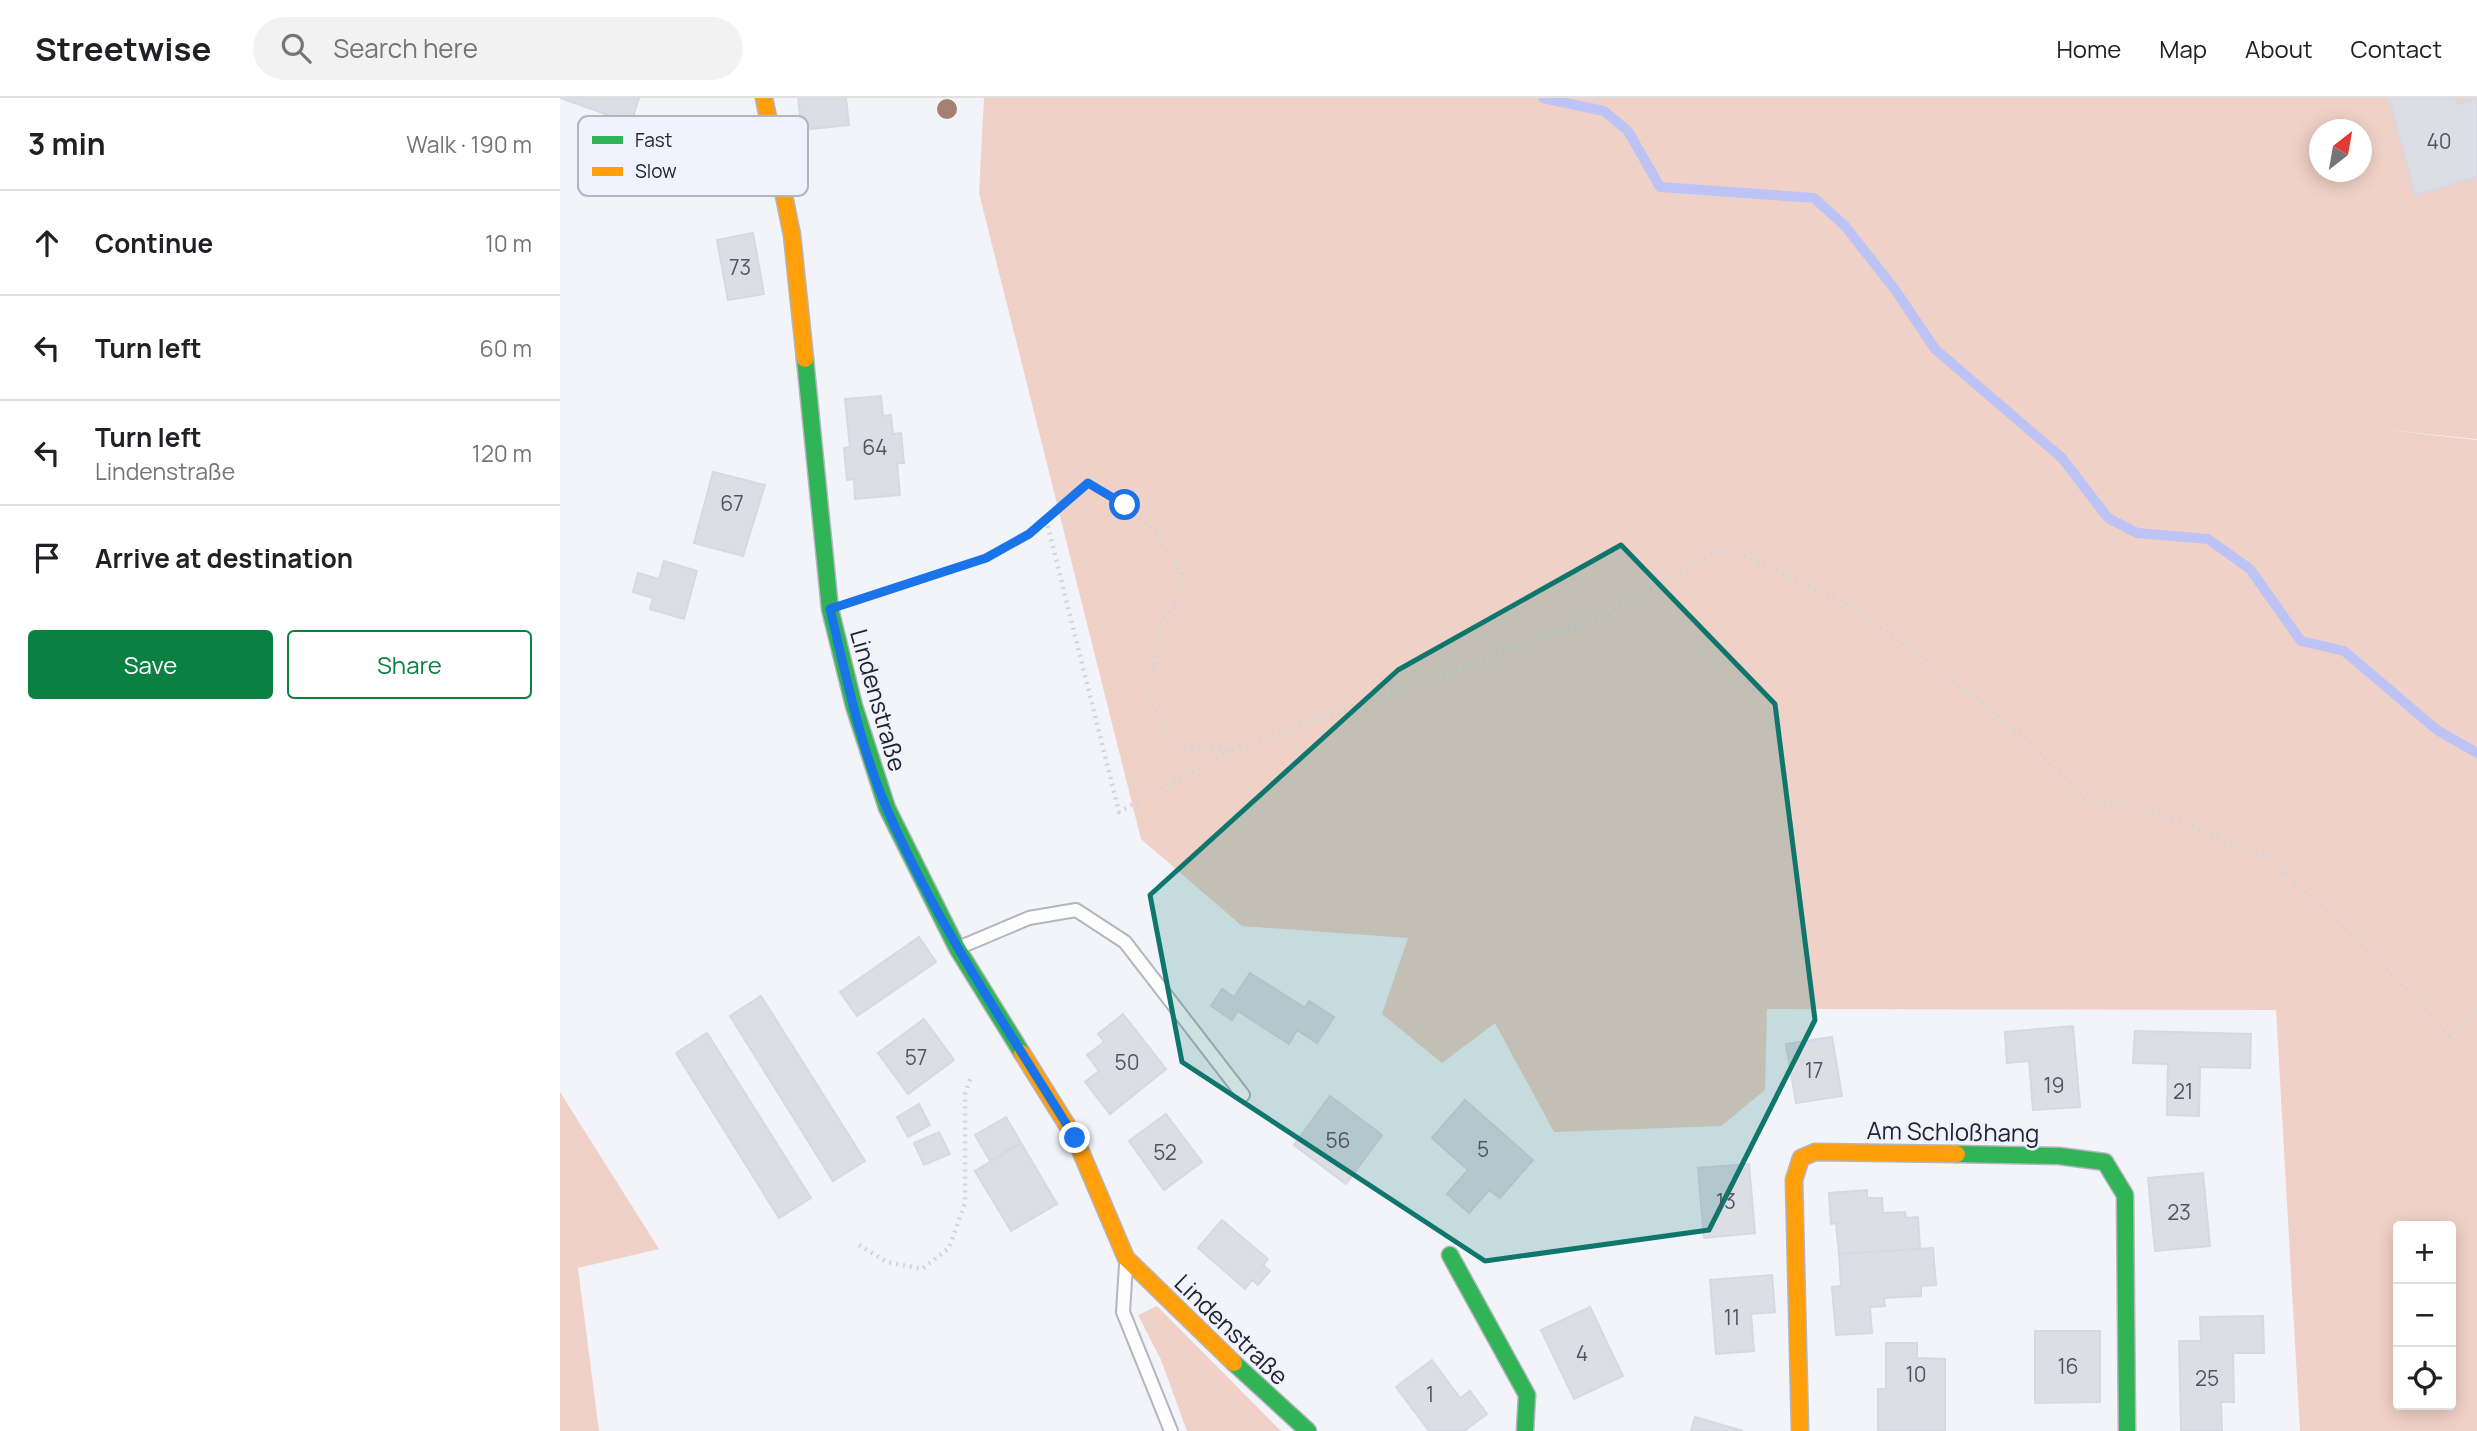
<!DOCTYPE html>
<meta charset="utf-8">
<style>
body{margin:0;font-family:Manrope,sans-serif;background:#f2f2f2;color:#202124}
.controls{position:absolute;right:21px;bottom:21px;display:grid;overflow:hidden;border-radius:7px;box-shadow:0 4px 18px #0003}
.controls button{width:63px;height:63px;display:grid;place-items:center;padding:0;border:0;border-bottom:2px solid #e0e0e0;background:#fff;color:#202124;font:35px sans-serif}
.compass{position:absolute;left:1749px;top:21px;width:63px;height:63px;border-radius:50%;background:#fff;box-shadow:0 4px 18px #0003;rotate:31deg}
.stop{position:absolute;width:21px;height:21px;margin:-16px;border:5px solid #1a73e8;border-radius:50%;background:#fff}
.stop.end{background:#1a73e8;border-color:#fff;box-shadow:0 2px 7px #0008}
.list{margin:0;padding:0;list-style:none}
h2{display:flex;justify-content:space-between;align-items:center;height:91px;margin:0;padding:0 28px;font-size:30px}
h2 small{font-size:23px;font-weight:400;color:#757577}
.list li{display:grid;grid-template-columns:46px 1fr auto;gap:21px;align-items:center;box-sizing:border-box;height:105px;padding:0 28px;border-top:2px solid #e0e0e0}
.list b{display:block;font-size:26px;white-space:nowrap}
.list p{margin:0;font-size:23px;white-space:nowrap;color:#757577}
.list em{font-size:23px;font-style:normal;color:#757577}
.actions{display:flex;gap:14px;padding:21px 28px}
.actions a{flex:1;padding:16px 0;border:2px solid #0b8043;border-radius:7px;text-align:center;font-size:24px;color:#0b8043}
.actions .main{background:#0b8043;color:#fff}
.icon{flex:none;width:38px;height:38px;fill:none;stroke:currentColor;stroke-width:2;stroke-linecap:round;stroke-linejoin:round}
.map{position:relative;flex:none;width:1917px;height:1333px;overflow:hidden}
header{display:flex;align-items:center;gap:42px;box-sizing:border-box;height:98px;padding:0 35px;background:#fff;border-bottom:2px solid #e0e0e0}
header strong{font-size:33px}
nav{display:flex;gap:38px;margin-inline-start:auto;font-size:24px}
.search{width:490px;height:63px;background:#f2f2f2;display:flex;align-items:center;gap:18px;box-sizing:border-box;padding:0 24px;border-radius:38px;color:#757577;font-size:26px}
main{display:flex}
aside{flex:1;background:#fff}
.map>svg:first-child{display:block}
.green{fill:#f0d1c7;fill-rule:evenodd}
.lines{fill:none;stroke-linecap:round;stroke-linejoin:round}
.stream{stroke:#bec3f5;stroke-width:10}
.building{fill:#dcdde5;stroke:#d7d8e1;stroke-width:2}
.lane-casing{stroke:#b4b5be;stroke-width:16}
.fast-casing{stroke:#b4b5be;stroke-width:19}
.slow-casing{stroke:#b4b5be;stroke-width:19}
.path{stroke:#d5d5d7;stroke-width:4.5;stroke-dasharray:2 5;stroke-linecap:butt}
.lane{stroke:#fdfdfe;stroke-width:12}
.fast{stroke:#30b455;stroke-width:16}
.slow{stroke:#ff9f0a;stroke-width:16}
.tree{fill:#a48172}
.route{stroke:#1a73e8;stroke-width:9}
.marked{fill:#0f766e;fill-opacity:0.2;stroke:#0f766e;stroke-width:5;stroke-linejoin:round}
.labels{text-anchor:middle;dominant-baseline:central;stroke-width:5;stroke-linejoin:round;paint-order:stroke}
.number-label{font-size:21px;fill:#52545e}
.street-label{font-size:24px;fill:#22232e;stroke:#f0f2fd}
.key{fill:#f0f2fd;stroke:#b2b4bf;stroke-width:2}
.key-label{font-size:19px;fill:#22232e}
</style>
<header>
<strong>Streetwise</strong>
<div class="search"><svg class="icon" aria-label="search" viewBox="0 0 24 24"><circle cx="10" cy="10" r="6"/><path d="M15 15l6 6"/></svg>Search here</div>
<nav><a>Home</a><a>Map</a><a>About</a><a>Contact</a></nav>
</header>
<main>
<aside>
<h2>3 min<small>Walk · 190 m</small></h2>
<ul class="list">
<li><svg class="icon" aria-label="ahead" viewBox="0 0 24 24"><path d="M12 20V5M6 11l6-6 6 6"/></svg><div><b>Continue</b></div><em>10 m</em></li>
<li><svg class="icon" aria-label="left" viewBox="0 0 24 24"><path d="M17 20v-9H6M10 6l-5 5 5 5"/></svg><div><b>Turn left</b></div><em>60 m</em></li>
<li><svg class="icon" aria-label="left" viewBox="0 0 24 24"><path d="M17 20v-9H6M10 6l-5 5 5 5"/></svg><div><b>Turn left</b><p>Lindenstraße</p></div><em>120 m</em></li>
<li><svg class="icon" aria-label="arrive" viewBox="0 0 24 24"><path d="M6 21V4h12l-3 4 3 4H6"/></svg><div><b>Arrive at destination</b></div></li>
</ul>
<div class="actions"><a class="main">Save</a><a>Share</a></div>
</aside>
<div class="map">
<svg width="1917" height="1333" viewBox="0 0 1917 1333">
<rect width="100%" height="100%" fill="#f3f4fa"/>
<path class="green" d="M424 0H1917V341L1817 331 1917 342V1333H1740L1716 912 1207 911 1205 992 1161 1028 994 1034 935 925 882 965 822 916 848 840 682 828 581 741 419 95ZM1759 32H1801V74H1759ZM1838 1128H1891V1307H1838Z
M0 994 99 1151 18 1170 39 1333H0Z
M597 1208 721 1333H627L601 1262 578 1217Z"/>
<g class="lines">
<path class="stream" d="M983 0 1044 13 1068 33 1100 89 1254 100 1285 128 1336 193 1375 251 1502 360 1548 420 1577 435 1648 441 1690 471 1741 543 1784 553 1877 632 1917 655"/>
</g>
<path class="building" d="M0 0H79L71 25Z
M238 0H286L289 27 242 32Z
M1829 0H1895L1897 6 1917 1V79L1855 97Z
M193 135 204 196 168 202 157 142Z
M321 298 323 318 331 317 333 336 341 335 344 365H337L340 397 295 401 294 381 287 382 284 350 290 349 285 301Z
M153 374 205 387 183 458 134 445Z
M104 463 137 473 124 521 90 511 93 500 73 494 78 475 99 481Z
M359 839 376 864 297 918 280 894Z
M690 875 745 910 749 903 774 919 757 945 737 932 729 946 678 913 672 922 651 908 662 891 674 899Z
M201 898 305 1063 273 1083 170 918Z
M563 916 606 971 550 1016 525 984 539 973 527 957 544 944 538 936Z
M364 921 394 962 348 996 318 955Z
M1513 928 1520 1009 1473 1012 1469 963 1447 965 1445 934Z
M1575 933 1691 936 1690 970 1640 969 1639 1018 1607 1017 1608 966 1573 965Z
M147 935 251 1100 219 1120 116 955Z
M1272 939 1282 998 1236 1005 1226 946Z
M770 998 822 1037 786 1086 734 1047Z
M905 1002 973 1062 940 1100 929 1092 909 1115 887 1096 908 1072 872 1040Z
M359 1006 370 1027 348 1039 337 1019Z
M606 1016 642 1064 604 1092 569 1043Z
M446 1019 461 1045 430 1063 415 1037Z
M379 1034 390 1056 364 1067 354 1045Z
M461 1045 497 1106 451 1133 415 1073Z
M1189 1066 1195 1135 1144 1140 1138 1070Z
M1643 1075 1650 1148 1595 1153 1588 1080Z
M1307 1092V1100H1322L1323 1115 1345 1114 1346 1120 1358 1119 1360 1151 1279 1156 1276 1125 1271 1126 1269 1095Z
M662 1122 708 1161 703 1167 710 1173 698 1187 692 1182 685 1191 638 1150Z
M1373 1150 1376 1187 1361 1188V1198L1324 1200 1325 1208 1310 1209 1312 1235 1276 1237 1272 1189 1281 1188 1279 1156Z
M1212 1177 1215 1214 1191 1216 1194 1253 1156 1256 1150 1182Z
M1030 1209 1063 1278 1014 1301 981 1232Z
M1703 1218 1704 1255H1673L1674 1304H1661L1662 1333H1621L1619 1243H1641L1640 1219Z
M1475 1233H1540V1304L1475 1305Z
M1326 1245H1357V1260L1385 1261V1333H1318V1291H1326Z
M872 1262 900 1300 910 1293 927 1316 904 1333H869L836 1289Z
M1135 1319 1183 1333H1131Z"/>
<g class="lines">
<defs>
<path id="lane" d="M398 850 469 820 516 812 565 844 683 997
M566 1167 563 1214 611 1333"/>
<path id="fast" d="M245 261 270 511 294 608 327 710 397 850 462 955
M1397 1056 1499 1058 1545 1064 1565 1097 1567 1333
M890 1157 967 1297 965 1333
M674 1265 748 1333"/>
<path id="slow" d="M204 0 232 137 245 261
M462 955 515 1040 566 1160 674 1265
M1240 1333 1234 1082 1241 1060 1255 1054 1397 1056"/>
</defs>
<use href="#lane" class="lane-casing"/>
<use href="#fast" class="fast-casing"/>
<use href="#slow" class="slow-casing"/>
<path class="path" d="M486 421 559 714 673 652
M300 501 426 459 469 436 528 385 565 407 596 434 622 475 615 510 600 523 590 602 608 641 623 649 673 652 1042 518 1156 453 1186 458 1295 511 1374 567 1463 639 1525 701 1604 717 1710 761 1825 868 1890 938 1917 908
M299 1147 327 1164 362 1171 389 1150 405 1105V996L411 979"/>
<use href="#lane" class="lane"/>
<use href="#fast" class="fast"/>
<use href="#slow" class="slow"/>
</g>
<circle class="tree" cx="387" cy="11" r="10"/>
<g class="lines">
<path class="route" d="M515 1040C449 933 377 827 327 711 300 648 286 577 270 511L426 460 469 436 528 385 565 407"/>
</g>
<path class="marked" d="M1061 447 1215 606 1255 922 1149 1132 925 1163 622 964 590 797 838 572Z"/>
<g class="labels">
<g class="number-label">
<text x="1879" y="43">40</text>
<text x="180" y="169">73</text>
<text x="315" y="349">64</text>
<text x="172" y="405">67</text>
<text x="356" y="959">57</text>
<text x="567" y="964">50</text>
<text x="1254" y="972">17</text>
<text x="1494" y="987">19</text>
<text x="1623" y="993">21</text>
<text x="778" y="1042">56</text>
<text x="923" y="1051">5</text>
<text x="605" y="1054">52</text>
<text x="1166" y="1103">13</text>
<text x="1619" y="1114">23</text>
<text x="1172" y="1219">11</text>
<text x="1022" y="1255">4</text>
<text x="1508" y="1268">16</text>
<text x="1356" y="1276">10</text>
<text x="1647" y="1280">25</text>
<text x="870" y="1296">1</text>
</g>
<g class="street-label">
<text transform="translate(319 602) rotate(74)">Lindenstraße</text>
<text transform="translate(1393 1033) rotate(1)">Am Schloßhang</text>
<text transform="translate(672 1231) rotate(44)">Lindenstraße</text>
</g>
</g>
<rect x="18" y="18" width="230" height="80" rx="10" class="key"/>
<rect x="32" y="38" width="31" height="8" fill="#30b455"/>
<rect x="32" y="69" width="31" height="9" fill="#ff9f0a"/>
<g class="key-label">
<text x="75" y="49">Fast</text>
<text x="75" y="80">Slow</text>
</g>
</svg>
<div class="controls">
<button>+</button>
<button>−</button>
<button><svg class="icon" aria-label="locate" viewBox="0 0 24 24"><circle cx="12" cy="12" r="6"/><path d="M12 2v4M12 18v4M2 12h4M18 12h4"/></svg></button>
</div>
<svg class="compass" viewBox="-18 -18 36 36"><path d="M0-13l5 13h-10z" fill="#e53935"/><path d="M0 13l5-13h-10z" fill="#757577"/></svg>
<div class="stop" style="left:565px;top:407px"></div>
<div class="stop end" style="left:515px;top:1040px"></div>
</div>
</main>
